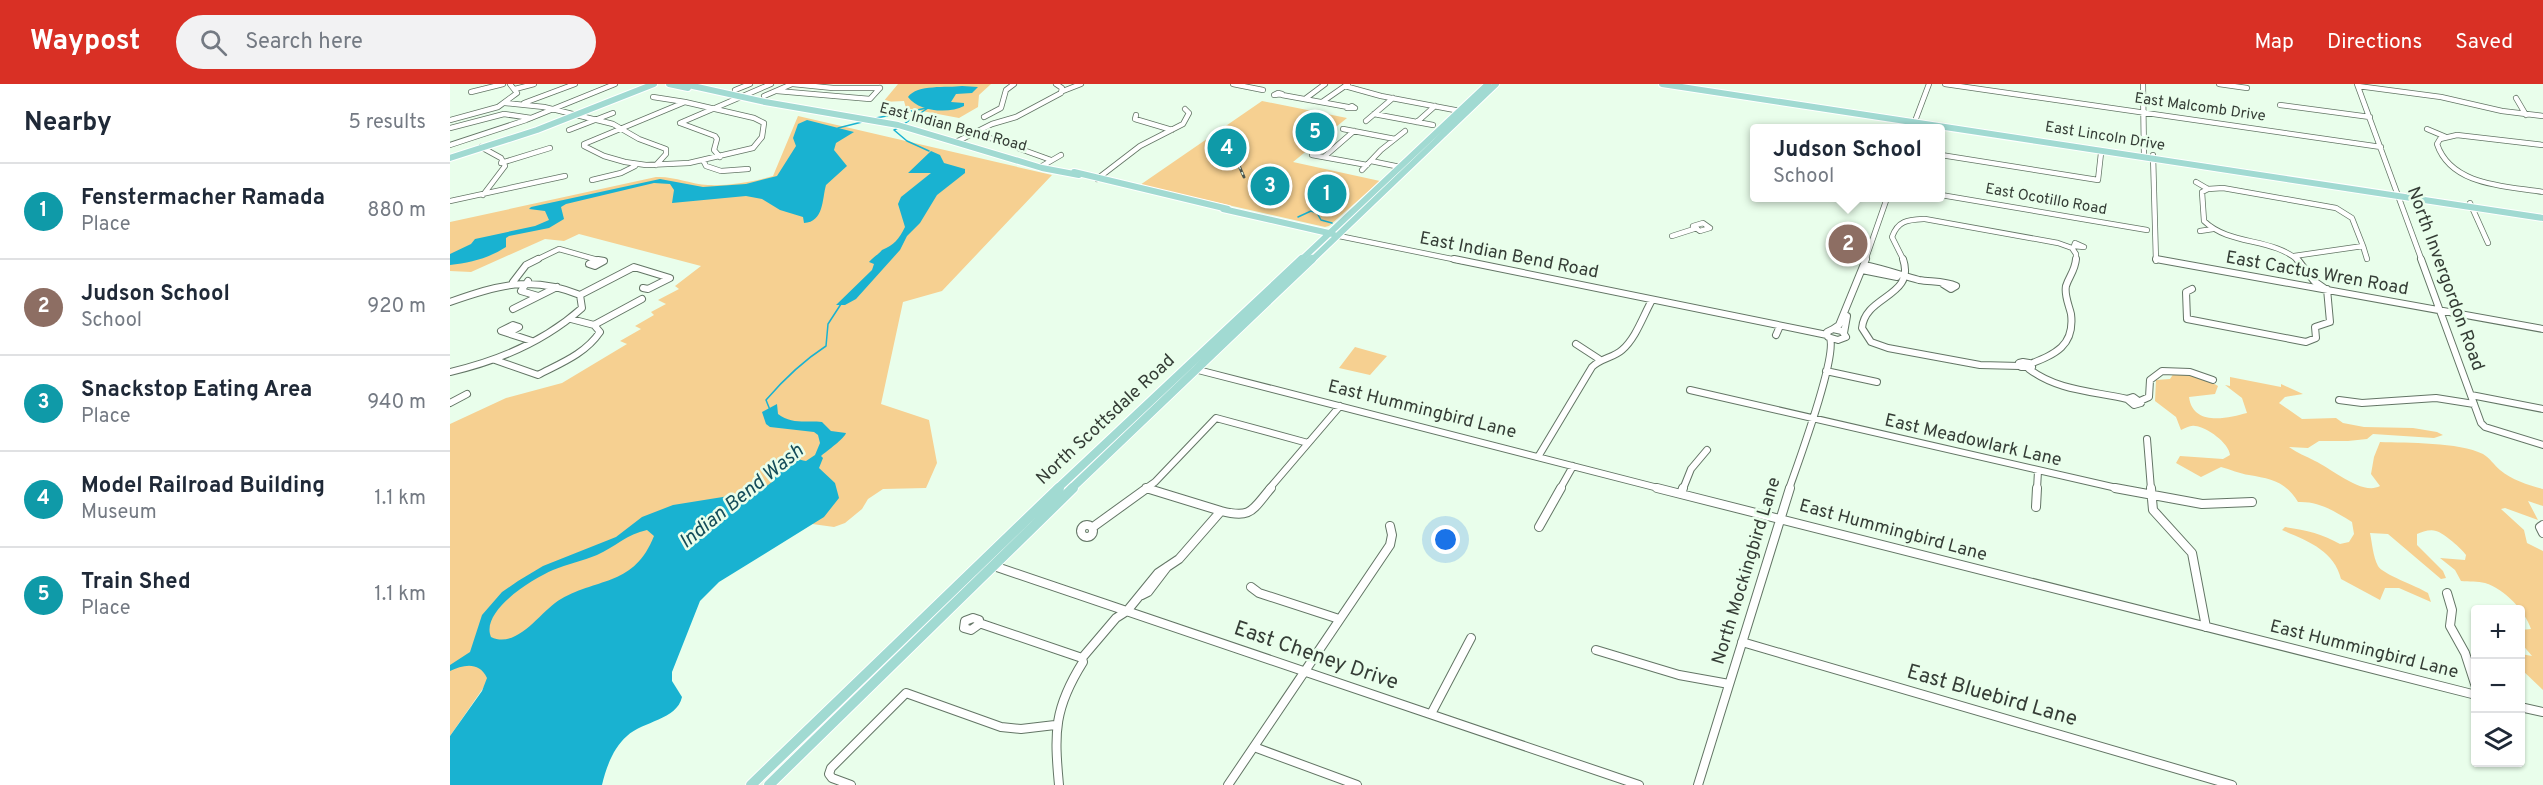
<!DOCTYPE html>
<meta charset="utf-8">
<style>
body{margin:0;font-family:Overpass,sans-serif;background:#f2f2f3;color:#1f2937}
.controls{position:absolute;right:18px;bottom:18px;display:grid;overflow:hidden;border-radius:6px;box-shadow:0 2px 4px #0004}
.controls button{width:54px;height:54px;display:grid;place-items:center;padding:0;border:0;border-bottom:2px solid #e0e1e3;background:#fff;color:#1f2937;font:30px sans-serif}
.you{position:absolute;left:996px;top:456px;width:21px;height:21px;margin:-15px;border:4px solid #fff;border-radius:50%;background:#1a73e8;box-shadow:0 0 0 9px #1a73e833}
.badge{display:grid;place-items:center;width:39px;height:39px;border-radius:50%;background:#d93025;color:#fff;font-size:20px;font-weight:700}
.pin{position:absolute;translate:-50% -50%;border:3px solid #fff;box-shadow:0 2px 6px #0006}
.popup{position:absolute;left:1300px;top:40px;width:195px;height:78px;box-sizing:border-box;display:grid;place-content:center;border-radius:6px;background:#fff;filter:drop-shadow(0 2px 4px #0005);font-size:20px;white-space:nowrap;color:#747a83}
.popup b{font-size:22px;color:#1f2937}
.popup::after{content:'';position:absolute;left:50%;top:100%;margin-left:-12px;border:12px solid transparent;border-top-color:#fff}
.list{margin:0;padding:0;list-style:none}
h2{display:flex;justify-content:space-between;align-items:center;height:78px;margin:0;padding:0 24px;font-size:26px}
h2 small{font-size:20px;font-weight:400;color:#747a83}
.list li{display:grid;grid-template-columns:39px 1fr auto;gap:18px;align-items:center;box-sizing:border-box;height:96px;padding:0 24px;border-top:2px solid #e0e1e3}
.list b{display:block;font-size:22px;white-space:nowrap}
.list p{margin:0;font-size:20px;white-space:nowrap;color:#747a83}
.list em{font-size:20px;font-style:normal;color:#747a83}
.icon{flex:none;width:33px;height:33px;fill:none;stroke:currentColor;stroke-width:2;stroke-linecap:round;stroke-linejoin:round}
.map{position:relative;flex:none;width:2093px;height:701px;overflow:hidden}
header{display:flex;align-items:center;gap:36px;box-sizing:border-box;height:84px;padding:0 30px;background:#d93025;color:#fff}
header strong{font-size:28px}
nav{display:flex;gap:33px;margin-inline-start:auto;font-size:21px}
.search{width:420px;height:54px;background:#f2f2f3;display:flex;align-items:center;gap:15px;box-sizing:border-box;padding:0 21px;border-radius:33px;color:#747a83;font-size:22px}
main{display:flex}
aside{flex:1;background:#fff}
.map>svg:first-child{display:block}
.green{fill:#f6d091}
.water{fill:#19b2d1;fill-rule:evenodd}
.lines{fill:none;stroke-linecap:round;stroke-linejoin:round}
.stream{stroke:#19b2d1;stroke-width:1.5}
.minor-far2-casing{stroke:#637565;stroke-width:6}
.minor-far1-casing{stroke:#637565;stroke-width:8}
.minor-casing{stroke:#637565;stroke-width:10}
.major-far2-casing{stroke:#fff;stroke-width:8}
.major-far1-casing{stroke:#fff;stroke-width:10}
.major-casing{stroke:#fff;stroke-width:12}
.minor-far2{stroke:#fff;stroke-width:4.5}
.minor-far1{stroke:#fff;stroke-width:6}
.minor{stroke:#fff;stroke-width:8}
.major-far2{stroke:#a1dad2;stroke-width:6}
.major-far1{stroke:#a1dad2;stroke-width:8}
.major{stroke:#a1dad2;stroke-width:10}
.rail-casing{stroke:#4c564e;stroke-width:3}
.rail{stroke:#e9feeb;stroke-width:1.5;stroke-dasharray:3;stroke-linecap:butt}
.labels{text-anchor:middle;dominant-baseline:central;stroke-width:5;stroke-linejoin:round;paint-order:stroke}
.far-street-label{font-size:15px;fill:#353d36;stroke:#e9feeb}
.street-label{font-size:18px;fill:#353d36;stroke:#e9feeb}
.water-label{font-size:20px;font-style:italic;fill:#144d5a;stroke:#e9feeb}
.near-street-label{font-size:21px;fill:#353d36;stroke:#e9feeb}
</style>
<header>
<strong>Waypost</strong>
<div class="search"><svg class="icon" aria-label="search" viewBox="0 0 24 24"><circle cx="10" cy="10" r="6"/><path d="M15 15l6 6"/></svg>Search here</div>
<nav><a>Map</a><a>Directions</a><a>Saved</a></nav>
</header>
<main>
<aside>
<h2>Nearby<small>5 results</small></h2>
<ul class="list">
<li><span class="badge" style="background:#0f9aa8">1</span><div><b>Fenstermacher Ramada</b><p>Place</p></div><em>880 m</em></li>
<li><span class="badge" style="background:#8d6e63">2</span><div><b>Judson School</b><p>School</p></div><em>920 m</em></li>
<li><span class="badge" style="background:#0f9aa8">3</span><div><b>Snackstop Eating Area</b><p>Place</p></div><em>940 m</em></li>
<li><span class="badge" style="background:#0f9aa8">4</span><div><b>Model Railroad Building</b><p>Museum</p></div><em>1.1 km</em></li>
<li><span class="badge" style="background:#0f9aa8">5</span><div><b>Train Shed</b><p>Place</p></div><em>1.1 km</em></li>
</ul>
</aside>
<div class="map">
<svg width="2093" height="701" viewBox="0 0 2093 701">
<rect width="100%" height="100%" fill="#e9feeb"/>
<path class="green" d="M448 0H541L529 11 528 23 509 34 456 24 454 17 433 18Z
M812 17 897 34 843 78 930 97 879 142 875 143 690 101Z
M348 32 602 91 492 207 453 218 431 320 479 336 487 379 476 404 433 405 418 415 412 425 395 439 384 443 297 431 36 600 0 652V340L56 314 112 299 177 260 170 257 191 245 185 242 204 231 201 228 216 220 208 216 229 205 225 202 251 182 129 150 114 157 95 155 21 188 0 187V138L206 93C224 92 240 100 258 101 279 102 303 98 323 92Z
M905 263 937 272 920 291 889 284Z
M1724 289 1756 295 1768 302 1765 310 1739 313C1743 343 1778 334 1797 329L1792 314 1775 301 1780 302V293L1831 303V300L1853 310 1835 313 1829 319 1852 335 1886 334 1893 339 1914 343 1963 344 1987 348 1993 351 1984 354 1923 350 1917 355 1898 357H1869L1858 364 1839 363C1847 369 1856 372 1865 377 1881 384 1912 412 1930 402L1921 390 1924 373 1930 358C1957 359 2009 358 2033 370 2040 374 2044 381 2050 386 2062 396 2078 401 2093 405V422L2078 417 2088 436 2055 424 2051 425 2074 446 2077 459 2093 467V606L2071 585V570L2082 572 2071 559V546L2081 545C2075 527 2055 505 2035 499 2028 497 2019 498 2011 497L2005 486 1990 474 2015 476 2016 471C2012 465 1994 449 1986 447 1980 445 1972 448 1967 450V461L1993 487 1996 494 1991 495 1938 450 1920 449C1922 458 1923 473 1928 482 1932 490 1967 502 1978 509L1981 518 1949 504H1935L1930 516 1891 495C1884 466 1857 457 1832 446L1835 443C1856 446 1873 450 1890 460L1899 458 1904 450 1902 438C1884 427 1869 417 1848 418 1835 397 1821 395 1799 391 1790 390 1780 385 1771 383L1751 393 1726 379 1730 372 1773 375 1780 371C1779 359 1757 343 1745 342 1740 341 1736 344 1731 346L1726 333 1705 317 1706 296 1720 295Z"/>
<path class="water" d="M512 2 528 3 522 9 506 10 501 18 514 19V22C499 30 469 28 458 13 467 0 497 4 512 2Z
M357 36 404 48 386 59 384 66 397 82 376 101C372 115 374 138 354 139L353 133 330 126 312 115 296 112 222 119 224 106 220 100 204 99 116 120 111 123 114 135 99 144 59 152 56 154V163C39 174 20 179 0 181V170L21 160 25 155 85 142 99 136 95 127 79 125 81 123 210 95 253 103 296 100 327 92 346 62 343 54 348 40Z
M481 67 490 71 494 79 515 85V89L487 111 470 139 457 152 450 166 406 215 395 221H386L422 186 424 180 419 178C423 173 428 171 432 166 444 161 449 155 455 143L448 120 451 113 481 89H458Z
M327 320 328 330C342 341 357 336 372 338L381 347 396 349C394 355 378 366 371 372L373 374 369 384 385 399 389 414 374 433 269 498 250 517 222 588V597L232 613C227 636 193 637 177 652 163 664 156 684 152 701H0V652L32 607 37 594C29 577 13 581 0 587V581L20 568 32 531 52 508 68 497 93 482 166 453 192 433 223 421 310 407 322 398 326 391 327 378C339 368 343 375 356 377L365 371 370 359 368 351 364 348 320 343 316 340 312 328ZM197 446 204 452C184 502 150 493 111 515 91 526 68 566 41 553 30 527 82 495 103 486 117 480 133 477 147 471 165 463 177 450 197 446Z"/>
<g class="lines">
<path class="stream" d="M426 34 477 24
M454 40 478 24
M388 44 412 38
M448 44 444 46 457 57 479 67
M848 133 861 127 867 129 871 136 882 139
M320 326 316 316C334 295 353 277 376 262L378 240 391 220"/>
<defs>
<path id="minor-far2" d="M343 0 383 4H430
M783 0 813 6
M1495 0 1931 63
M1693 0 1694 72
M1769 0 1797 4
M1907 0 1972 177
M895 2 931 12 1010 27
M1908 2 1991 13 2052 27 2093 32
M65 5 84 0
M285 6 300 0
M327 7 420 15 430 4
M613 7 631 0
M21 8 53 0
M828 9 832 10 824 11Z
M832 11 898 23
M314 12 342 0
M203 13 235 18
M2066 14 2076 31
M855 15 875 0
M235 18 304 34 314 39 312 53 303 64 239 79 196 81 175 78 154 72 134 62V60Z
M872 18 898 0
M55 19 94 23 163 40 189 55 216 65V70L206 81
M74 19 125 0
M1830 21 1920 33
M902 22 905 24H897Z
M924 30 983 41
M686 31 685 35 722 46
M534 33 551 24 556 6 564 0
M0 36 48 23 67 9 60 0
M916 37 943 14
M967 38 985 22
M230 39 321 0
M230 39 265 52 267 55 264 66 270 73
M0 44 54 30 81 34
M893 45 945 55
M1462 45 1479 0
M1977 45 1996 53
M119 46 163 29
M526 49 601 76
M506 58 542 40 566 33 611 9 612 4 606 0
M0 61 76 36 165 0
M2093 61 2007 51 1990 55 1987 60C2001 102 2056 102 2093 108
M31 63 51 74 55 82 33 111
M862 71 917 81
M1491 71 1648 96 1651 69
M1703 71 1706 177
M874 73 904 47
M921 77 950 83
M254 78 256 82 271 87 298 85
M51 79 100 64
M592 82 611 71
M912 86 931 66 955 47
M647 95 690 62 733 40 739 29 735 25
M142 96 171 89 185 82
M1746 98 1758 105
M1758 105 1773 104 1886 124 1902 134 1913 162 1844 172
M1758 105 1752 108 1754 137C1780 162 1822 153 1849 177
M1491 111 1697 146
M0 117 115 92
M2020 119 2038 159
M1253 139 1260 144 1250 147 1243 142Z
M1750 147 1763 145
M889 152 1012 177
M1222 152 1247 144
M1625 159 1634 163 1624 162Z
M1913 162 1917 175
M1622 164 1626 170V177
M148 176 153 177
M84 177 109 165 148 176
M1415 177 1437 114
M1454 177 1442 153C1448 136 1458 136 1475 135L1608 159 1622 164"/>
<path id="minor-far1" d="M1004 175 1377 251
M1453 175C1466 213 1415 211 1412 244L1421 258 1438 264 1530 281 1570 282
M1706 175 2093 245
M1847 175 1864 197 1874 204
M1971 175 2031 339 2035 343 2093 361
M148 176 154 177 145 182 139 180Z
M1414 181C1434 185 1450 191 1469 196 1481 198 1495 197 1506 202L1501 205 1493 200
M1412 186 1447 193
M78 197 71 207 88 212
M63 198 76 181 88 175
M1742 205 1736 208 1737 235 1856 258 1866 254 1865 243 1880 238 1877 205
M130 211 184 183 220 194 198 205 193 204
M0 218C48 201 81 191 130 211L132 224C95 257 48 277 0 288
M63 225 107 203
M144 241 192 215
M1383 245 1389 241 1416 175
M1383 245 1392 247 1396 253 1388 256 1378 253 1377 248Z
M58 249 69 243 63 241 51 247 82 257
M1394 249 1397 232
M1326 251 1330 242
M1126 260 1149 275
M45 276 88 291C111 279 135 270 150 248L144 241 121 235
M1573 278 1579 279 1582 283H1571L1569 279Z
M1580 280C1605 270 1625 262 1621 230 1619 221 1614 211 1616 202 1619 192 1625 187 1626 175
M1579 285C1608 307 1643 307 1677 315
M748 286 1212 405
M1376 287 1427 298
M1240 306 1671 405
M2021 311 2093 325
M1683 313 1691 319 1684 321 1677 315Z
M1889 316 1912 319 1986 314 2024 320
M1690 317 1699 313 1700 296 1712 287 1740 288 1763 296
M0 319 17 310
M1697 355 1701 405
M1088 373 1142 283C1151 274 1163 274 1172 266 1186 254 1193 232 1202 216
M696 404 701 405
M695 405 705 398 766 334 858 359
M819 405 890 322
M1110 405 1123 382
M1233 405 1241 385 1257 366
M1339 405C1348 379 1387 274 1380 254
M1587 405 1588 387"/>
<path id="minor" d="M696 404 771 427
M1207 404 2026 611
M1665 404 1752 420 1802 418
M1701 404 1703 426 1742 469 1756 543
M1231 410 1233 404
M1586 423 1587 404
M631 447a6 6 0 1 1 12 0a6 6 0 1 1-12 0Z
M2093 441 2090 443 2093 449
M643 443 697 404
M1089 443 1111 404
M541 481 1189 701
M801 503 809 509 889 535
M1997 509 2002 526 2000 542 2015 569 2026 603
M692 511 698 508 717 483
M523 534 529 536 528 541 521 546 514 544 515 537Z
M529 539 632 574
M1292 558 1782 701
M1146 566 1229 591 1279 600
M2070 623 2093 628
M981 630 1021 554
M804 663 907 701
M401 701 382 694 379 690 381 684 456 609 551 643 571 645 605 641
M609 701C604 648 604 624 633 578L632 574 666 534 677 527 708 489 729 475 771 427C802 435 802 426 821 404
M778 701 940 461 942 451 940 442
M1248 701 1340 404"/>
<path id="major-far2" d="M219 0 238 4
M234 0 315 18 448 41 592 84 629 91
M1212 0 2093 134
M0 74 87 46 204 0
M624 88 778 125
M773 125 883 150
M850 177 1038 0
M861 177 1046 0"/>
<path id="major-far1" d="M607 405 852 175
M621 405 862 175"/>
<path id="major" d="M301 701 609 404
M319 701 623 404"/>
</defs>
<use href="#minor-far2" class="minor-far2-casing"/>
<use href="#minor-far1" class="minor-far1-casing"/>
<use href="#minor" class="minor-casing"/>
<use href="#major-far2" class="major-far2-casing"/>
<use href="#major-far1" class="major-far1-casing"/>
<use href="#major" class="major-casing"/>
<use href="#minor-far2" class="minor-far2"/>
<use href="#minor-far1" class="minor-far1"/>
<use href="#minor" class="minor"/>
<use href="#major-far2" class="major-far2"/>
<use href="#major-far1" class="major-far1"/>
<use href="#major" class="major"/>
<defs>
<path id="rail" d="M782 66 794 93"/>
</defs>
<use href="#rail" class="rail-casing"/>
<use href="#rail" class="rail"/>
</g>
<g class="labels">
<g class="far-street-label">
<text transform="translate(1750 24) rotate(8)">East Malcomb Drive</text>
<text transform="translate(503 44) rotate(15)">East Indian Bend Road</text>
<text transform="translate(1655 53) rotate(9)">East Lincoln Drive</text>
<text transform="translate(1596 116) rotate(10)">East Ocotillo Road</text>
</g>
<g class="street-label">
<text transform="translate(1059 172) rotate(11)">East Indian Bend Road</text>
<text transform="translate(1867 190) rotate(10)">East Cactus Wren Road</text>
<text transform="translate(1995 195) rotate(70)">North Invergordon Road</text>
<text transform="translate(972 326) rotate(14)">East Hummingbird Lane</text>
<text transform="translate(656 336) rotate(-43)">North Scottsdale Road</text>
<text transform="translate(1523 357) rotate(13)">East Meadowlark Lane</text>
<text transform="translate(1443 447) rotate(15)">East Hummingbird Lane</text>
<text transform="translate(1297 487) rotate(-73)">North Mockingbird Lane</text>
<text transform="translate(1914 566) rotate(14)">East Hummingbird Lane</text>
</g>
<g class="water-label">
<text transform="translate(292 413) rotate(-39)">Indian Bend Wash</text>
</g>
<g class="near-street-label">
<text transform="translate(866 572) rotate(19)">East Cheney Drive</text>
<text transform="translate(1542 612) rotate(16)">East Bluebird Lane</text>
</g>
</g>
</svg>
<div class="controls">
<button>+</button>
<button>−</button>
<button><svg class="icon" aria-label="layers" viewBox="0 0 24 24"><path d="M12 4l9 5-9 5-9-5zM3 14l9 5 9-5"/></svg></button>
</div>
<div class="you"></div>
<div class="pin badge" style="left:877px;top:110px;background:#0f9aa8">1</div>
<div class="pin badge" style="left:1398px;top:160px;background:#8d6e63">2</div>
<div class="popup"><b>Judson School</b>School</div>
<div class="pin badge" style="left:820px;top:102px;background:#0f9aa8">3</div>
<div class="pin badge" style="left:777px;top:64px;background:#0f9aa8">4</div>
<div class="pin badge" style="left:865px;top:48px;background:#0f9aa8">5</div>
</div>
</main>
